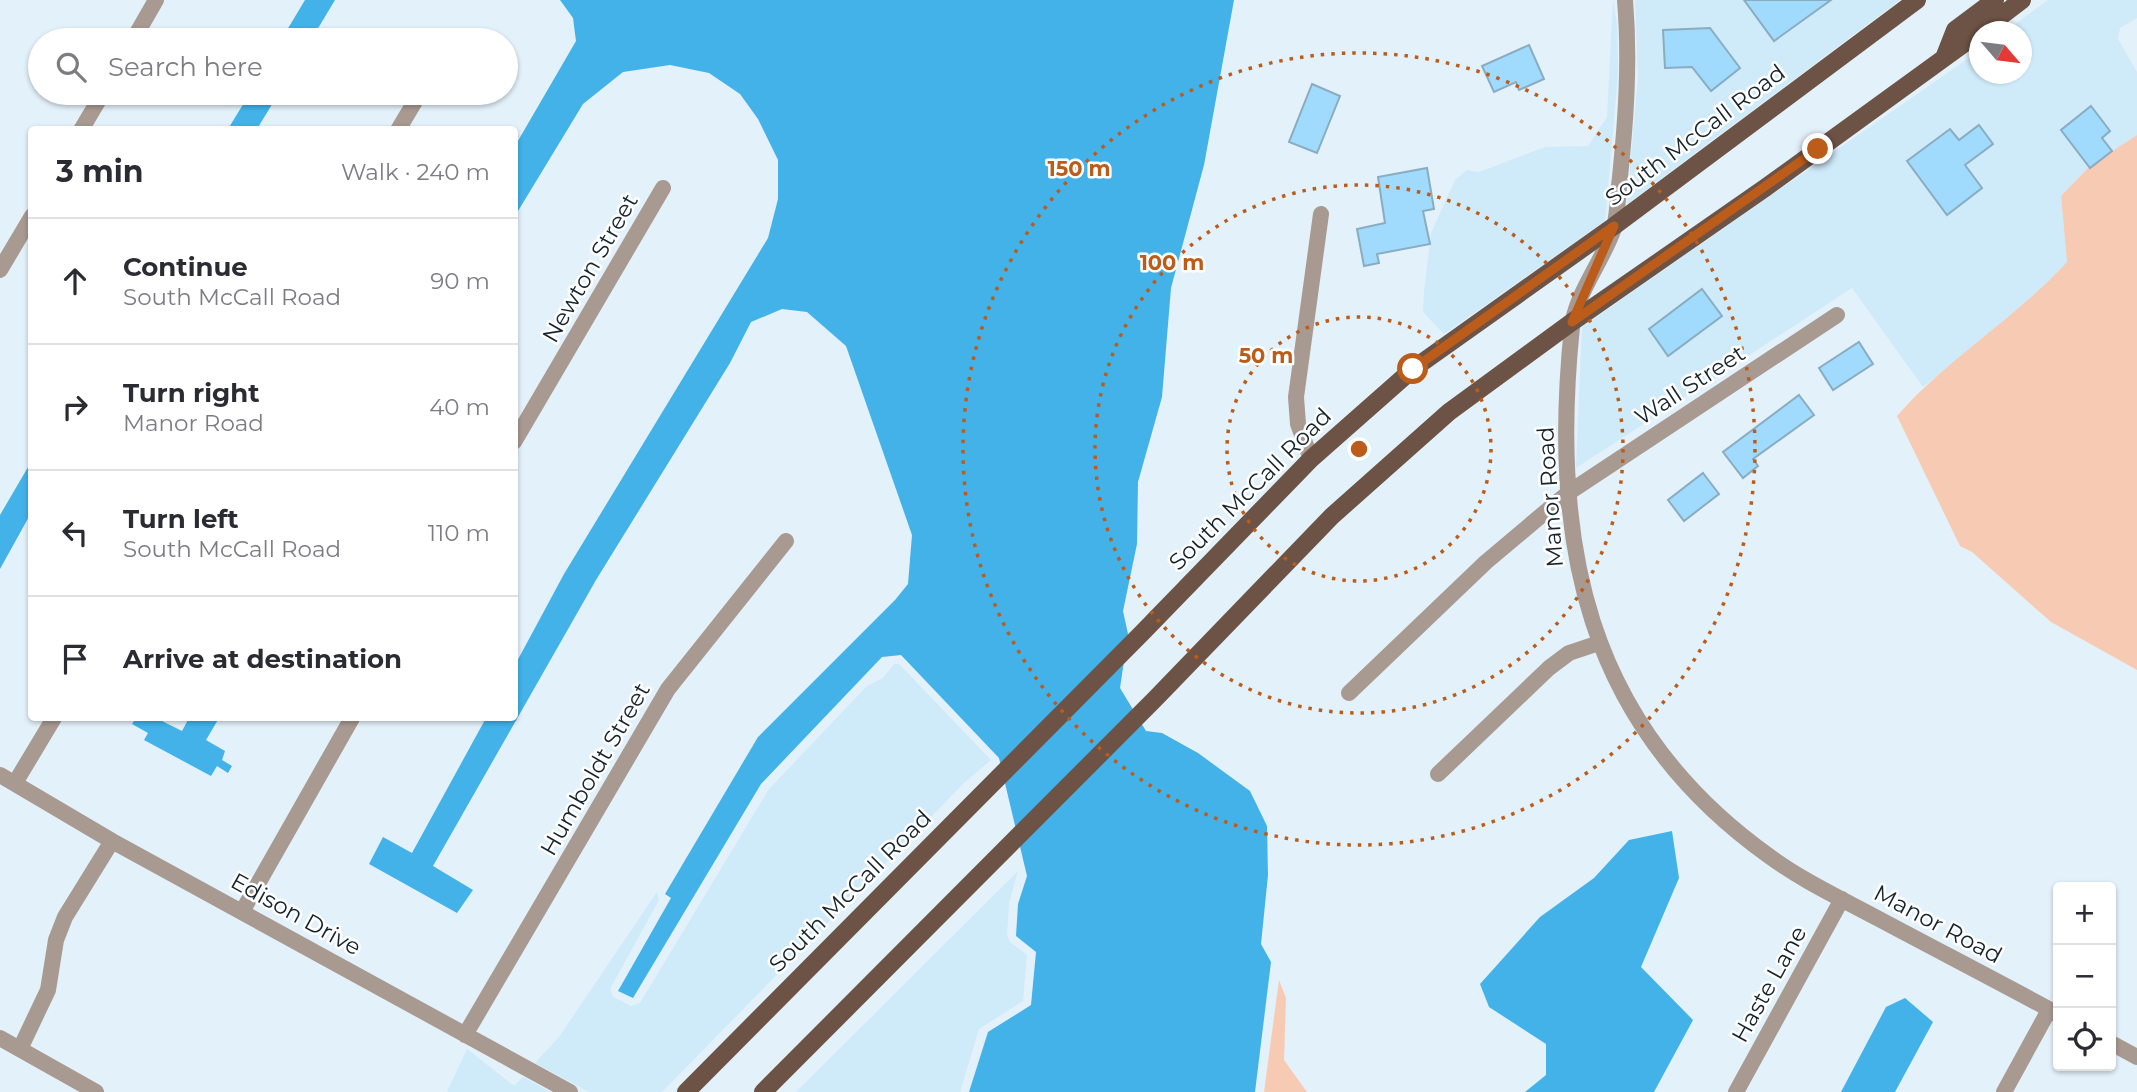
<!DOCTYPE html>
<meta charset="utf-8">
<style>
body{margin:0;font-family:Montserrat,sans-serif;background:#f7f7f7;color:#2b2b33}
.controls{position:absolute;right:21px;bottom:21px;display:grid;overflow:hidden;border-radius:7px;box-shadow:0 2px 5px #0004}
.controls button{width:63px;height:63px;display:grid;place-items:center;padding:0;border:0;border-bottom:2px solid #e1e1e2;background:#fff;color:#2b2b33;font:35px sans-serif}
.compass{position:absolute;left:1969px;top:21px;width:63px;height:63px;border-radius:50%;background:#fff;box-shadow:0 2px 5px #0004;rotate:118deg}
.stop{position:absolute;width:21px;height:21px;margin:-16px;border:5px solid #bc5c1a;border-radius:50%;background:#fff}
.stop.end{background:#bc5c1a;border-color:#fff;box-shadow:0 2px 7px #0008}
.list{margin:0;padding:0;list-style:none}
h2{display:flex;justify-content:space-between;align-items:center;height:91px;margin:0;padding:0 28px;font-size:30px}
h2 small{font-size:23px;font-weight:400;color:#7c7c81}
.list li{display:grid;grid-template-columns:46px 1fr auto;gap:21px;align-items:center;box-sizing:border-box;height:126px;padding:0 28px;border-top:2px solid #e1e1e2}
.list b{display:block;font-size:26px;white-space:nowrap}
.list p{margin:0;font-size:23px;white-space:nowrap;color:#7c7c81}
.list em{font-size:23px;font-style:normal;color:#7c7c81}
.icon{flex:none;width:38px;height:38px;fill:none;stroke:currentColor;stroke-width:2;stroke-linecap:round;stroke-linejoin:round}
.map{position:relative;flex:none;width:2137px;height:1092px;overflow:hidden}
.search{position:absolute;background:#fff;box-shadow:0 2px 5px #0004;left:28px;top:28px;width:490px;height:77px;display:flex;align-items:center;gap:18px;box-sizing:border-box;padding:0 24px;border-radius:38px;color:#7c7c81;font-size:26px}
.panel{position:absolute;background:#fff;box-shadow:0 2px 5px #0004;left:28px;top:126px;width:490px;height:595px;border-radius:7px}
.map>svg:first-child{display:block}
.built{fill:#cfeaf9}
.green{fill:#f7cbb3}
.water{fill:#42b2e9}
.building{fill:#a0dbfd;stroke:#89acc0;stroke-width:2}
.lines{fill:none;stroke-linecap:round;stroke-linejoin:round}
.minor{stroke:#a89991;stroke-width:16}
.primary{stroke:#6d5345;stroke-width:18}
.route{stroke:#bc5c1a;stroke-width:9}
.ring{fill:none;stroke:#bc5c1a;stroke-width:3.5;stroke-dasharray:3.5 7}
.labels{text-anchor:middle;dominant-baseline:central;stroke-width:5;stroke-linejoin:round;paint-order:stroke}
.street-label{font-size:23px;fill:#15232b;stroke:#fff}
.centre{fill:#bc5c1a;stroke:#fff;stroke-width:3.5}
.ring-label{font-size:21px;text-anchor:middle;font-weight:bold;fill:#bc5c1a;stroke:#fff;stroke-width:5;stroke-linejoin:round;paint-order:stroke}
</style>
<div class="map">
<svg width="2137" height="1092" viewBox="0 0 2137 1092">
<rect width="100%" height="100%" fill="#e3f1fa"/>
<path class="built" d="M1613 0 1617 24 1618 74 1605 221 1444 334 1423 312 1424 292 1431 233 1455 180 1467 170 1479 172 1545 147 1588 146 1607 117Z
M1635 0H1900L1627 204 1638 76Z
M2048 0H2137V18L2120 28 2118 39 2137 72V135L2091 165 2061 196 2067 262 2036 296 1923 387 1852 288 1576 468 1582 327 1979 51 1980 74H2022V32L2006 31Z
M894 664H899L991 760 964 783 662 1092H589L535 1063 559 1037 657 892 659 900 610 989 613 997 631 1006 640 1003 769 789 867 686 883 678Z
M1018 871 1009 903 1007 935 1010 942 1027 955 1023 1001 979 1029 960 1092H796Z
M467 1049 514 1086 523 1077 551 1092H447Z"/>
<path class="green" d="M2137 135V670L2051 622 1972 552 1960 546 1897 416C1948 358 2015 319 2067 262L2061 196 2091 165Z
M1279 980 1286 998 1284 1060 1307 1092H1264Z"/>
<path class="water" d="M305 0H335L311 40H281Z
M560 0H1234L1204 165 1171 288 1162 397 1138 482 1137 544 1123 611 1128 634 1120 688 1146 731 1162 733 1198 753 1250 791 1267 826 1268 875 1261 944 1271 962 1255 1092H969L988 1032 1031 1005 1036 952 1016 936 1018 904 1027 876 999 758 901 655 882 657 761 784 633 998 618 991 671 898 665 894 758 737 895 600 908 584 912 535 846 346 807 312 782 309 751 322 730 363 596 580 433 866 473 890 457 913 369 864 383 837 412 853 486 718H514L515 665 564 574 768 238 778 199V160L758 119 740 94 709 73 670 65 623 72 583 104 515 216V146L576 41 573 18Z
M250 93H279L257 129H228Z
M31 462V513L0 569V515Z
M136 718H156L182 731 189 718H219L206 740 225 751 222 760 232 766 228 773 217 766 211 776 144 740 148 733 132 724Z
M1672 831 1679 878 1641 967 1693 1020 1654 1092H1525L1546 1075V1044L1489 1007 1480 984 1540 917 1594 878 1629 840Z
M1905 998 1933 1022 1895 1092H1841L1886 1007Z"/>
<path class="building" d="M1744 0H1831L1774 41Z
M1710 28 1740 68 1711 91 1692 67 1665 68 1663 30Z
M1529 45 1544 79 1519 90 1516 82 1494 92 1482 66Z
M1312 84 1340 96 1317 153 1289 142Z
M2091 106 2110 131 2102 138 2112 151 2090 168 2061 130Z
M1979 125 1993 144 1965 165 1982 188 1947 215 1907 161 1950 129 1959 140Z
M1427 168 1434 209 1423 211 1430 244 1377 254 1379 263 1364 266 1357 229 1385 223 1378 177Z
M1702 289 1722 316 1668 356 1649 329Z
M1859 342 1873 364 1833 390 1819 368Z
M1799 395 1814 415 1753 459 1758 466 1743 478 1723 452Z
M1703 473 1719 494 1684 521 1668 500Z"/>
<g class="lines">
<path class="minor" d="M1625 0C1630 60 1626 118 1620 177 1618 193 1618 212 1614 228 1604 259 1575 295 1572 327 1550 540 1584 724 1769 856 1803 881 1842 899 1879 919 1939 951 1999 982 2058 1014
M133 40 156 0
M81 130 103 93
M398 130 420 93
M0 270 32 216
M514 442 663 188
M1311 459 1298 424 1296 397 1321 214
M1349 693 1486 562 1568 493 1837 315
M1438 774 1549 668 1569 653 1599 643
M0 775 112 841 570 1092
M15 783 54 718
M243 910 352 718
M465 1035 668 689 786 541
M0 1038 96 1092
M2111 1043 2137 1057
M20 1049 48 990 56 940 65 917 112 841
M1736 1092 1842 899
M2004 1092 2049 1010"/>
<path class="primary" d="M1980 32 2022 0
M1944 58 1955 30 1995 0
M686 1092 1141 634 1311 459 1413 369 1614 226 1917 0
M763 1092 1155 699 1332 516 1449 412 1572 322 1765 188 1980 32"/>
</g>
<g class="lines">
<path class="route" d="M1413 369 1614 226 1572 322 1818 149"/>
</g>
<g class="ring">
<circle cx="1359" cy="449" r="132"/>
<circle cx="1359" cy="449" r="264"/>
<circle cx="1359" cy="449" r="396"/>
</g>
<g class="labels">
<g class="street-label">
<text transform="translate(1695 135) rotate(-37)">South McCall Road</text>
<text transform="translate(590 268) rotate(-60)">Newton Street</text>
<text transform="translate(1690 385) rotate(-33)">Wall Street</text>
<text transform="translate(1250 489) rotate(-45)">South McCall Road</text>
<text transform="translate(1550 497) rotate(-94)">Manor Road</text>
<text transform="translate(595 769) rotate(-60)">Humboldt Street</text>
<text transform="translate(850 891) rotate(-45)">South McCall Road</text>
<text transform="translate(296 914) rotate(29)">Edison Drive</text>
<text transform="translate(1938 924) rotate(28)">Manor Road</text>
<text transform="translate(1769 984) rotate(-61)">Haste Lane</text>
</g>
</g>
<circle cx="1359" cy="449" r="10" class="centre"/>
<g class="ring-label">
<text x="1079" y="176">150 m</text>
<text x="1172" y="270">100 m</text>
<text x="1266" y="363">50 m</text>
</g>
</svg>
<div class="controls">
<button>+</button>
<button>−</button>
<button><svg class="icon" aria-label="locate" viewBox="0 0 24 24"><circle cx="12" cy="12" r="6"/><path d="M12 2v4M12 18v4M2 12h4M18 12h4"/></svg></button>
</div>
<svg class="compass" viewBox="-18 -18 36 36"><path d="M0-13l5 13h-10z" fill="#e53935"/><path d="M0 13l5-13h-10z" fill="#7c7c81"/></svg>
<div class="stop" style="left:1413px;top:369px"></div>
<div class="stop end" style="left:1818px;top:149px"></div>
<div class="search"><svg class="icon" aria-label="search" viewBox="0 0 24 24"><circle cx="10" cy="10" r="6"/><path d="M15 15l6 6"/></svg>Search here</div>
<section class="panel">
<h2>3 min<small>Walk · 240 m</small></h2>
<ul class="list">
<li><svg class="icon" aria-label="ahead" viewBox="0 0 24 24"><path d="M12 20V5M6 11l6-6 6 6"/></svg><div><b>Continue</b><p>South McCall Road</p></div><em>90 m</em></li>
<li><svg class="icon" aria-label="right" viewBox="0 0 24 24"><path d="M7 20v-9h11M14 6l5 5-5 5"/></svg><div><b>Turn right</b><p>Manor Road</p></div><em>40 m</em></li>
<li><svg class="icon" aria-label="left" viewBox="0 0 24 24"><path d="M17 20v-9H6M10 6l-5 5 5 5"/></svg><div><b>Turn left</b><p>South McCall Road</p></div><em>110 m</em></li>
<li><svg class="icon" aria-label="arrive" viewBox="0 0 24 24"><path d="M6 21V4h12l-3 4 3 4H6"/></svg><div><b>Arrive at destination</b></div></li>
</ul>
</section>
</div>
